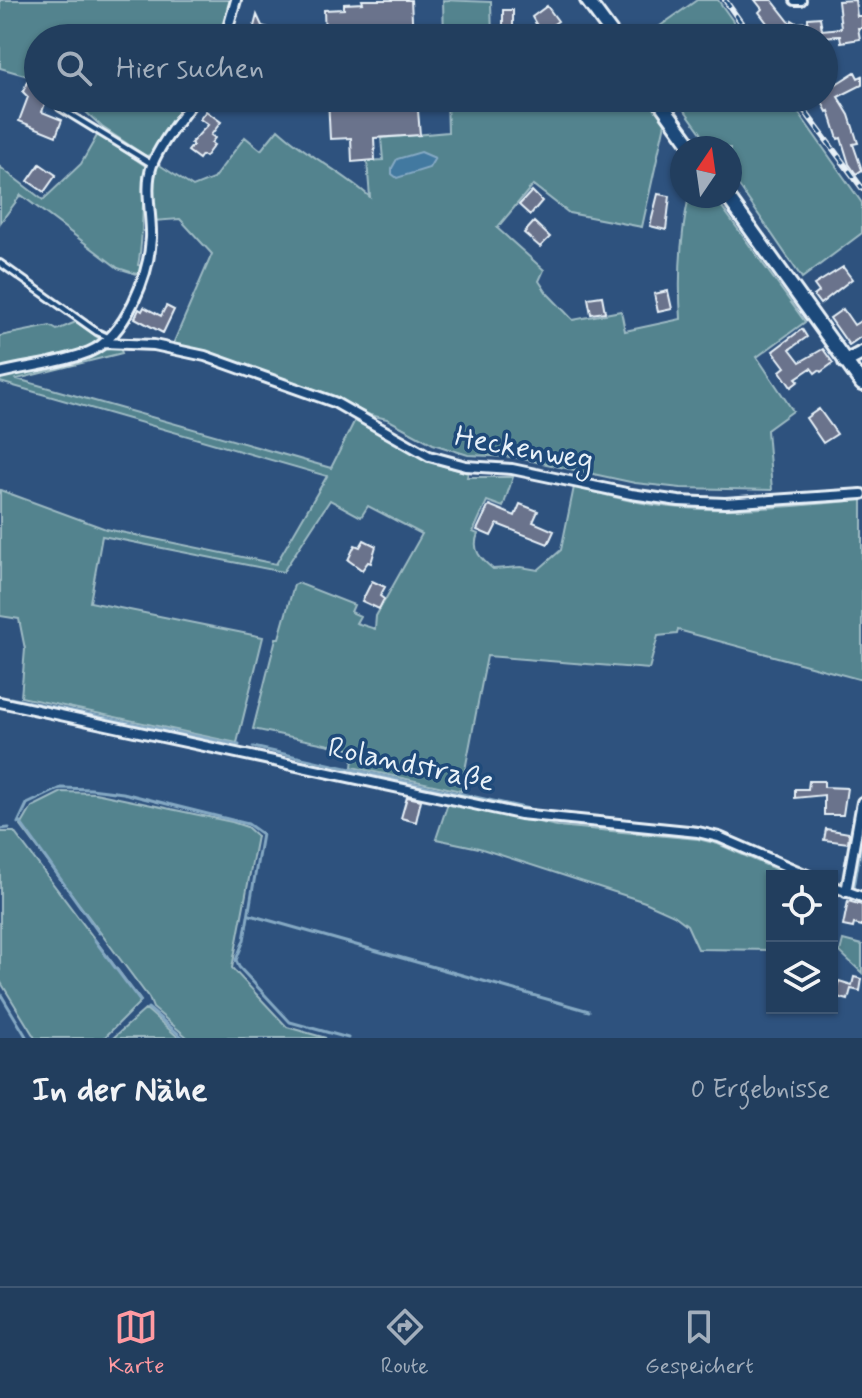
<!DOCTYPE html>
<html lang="de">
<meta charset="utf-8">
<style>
body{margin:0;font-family:Mynerve,sans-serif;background:#2a4564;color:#f1f3f6}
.controls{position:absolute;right:24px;bottom:24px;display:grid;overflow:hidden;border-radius:0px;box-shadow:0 2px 6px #0004}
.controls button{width:72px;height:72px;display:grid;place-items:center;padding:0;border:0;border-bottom:2px solid #3f5773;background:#223e5e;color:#f1f3f6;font:40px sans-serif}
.compass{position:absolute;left:670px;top:136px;width:72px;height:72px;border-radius:50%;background:#223e5e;box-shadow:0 2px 6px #0004;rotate:13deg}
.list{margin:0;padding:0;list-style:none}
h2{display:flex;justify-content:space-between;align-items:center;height:104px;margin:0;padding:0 32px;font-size:34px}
h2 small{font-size:26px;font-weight:400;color:#a2aebc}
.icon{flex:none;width:44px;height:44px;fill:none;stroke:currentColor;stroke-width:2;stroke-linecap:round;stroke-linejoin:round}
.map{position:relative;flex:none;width:862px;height:1038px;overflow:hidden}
.search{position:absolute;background:#223e5e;box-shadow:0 2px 6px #0004;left:24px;right:24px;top:24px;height:88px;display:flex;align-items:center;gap:20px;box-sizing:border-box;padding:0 28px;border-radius:44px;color:#a2aebc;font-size:30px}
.sheet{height:248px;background:#223e5e}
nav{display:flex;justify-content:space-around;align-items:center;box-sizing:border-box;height:112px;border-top:2px solid #3f5773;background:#223e5e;font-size:22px;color:#a2aebc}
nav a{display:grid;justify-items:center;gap:4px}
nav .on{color:#ff9aa2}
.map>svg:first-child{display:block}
.green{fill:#52838e;stroke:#9dbac3;stroke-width:2}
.water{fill:#4379a0;stroke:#85a9c3;stroke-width:2}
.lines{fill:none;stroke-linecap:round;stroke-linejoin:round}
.stream{stroke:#85a9c3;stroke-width:3}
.building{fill:#6b738c;stroke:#e8f1f8;stroke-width:2}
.lane-casing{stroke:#e8f1f8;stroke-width:10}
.street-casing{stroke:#e8f1f8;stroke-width:14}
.secondary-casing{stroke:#e8f1f8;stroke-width:18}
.lane{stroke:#1f4a7a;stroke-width:4}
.street{stroke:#1f4a7a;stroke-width:8}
.secondary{stroke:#1f4a7a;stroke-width:12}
.rail-casing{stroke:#e8f1f8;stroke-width:6}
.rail{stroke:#1f4a7a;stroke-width:3;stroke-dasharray:9;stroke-linecap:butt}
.labels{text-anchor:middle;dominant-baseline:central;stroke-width:7;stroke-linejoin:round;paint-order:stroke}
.street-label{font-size:30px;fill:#e8f1f8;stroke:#1f4a7a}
</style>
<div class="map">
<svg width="862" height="1038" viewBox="0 0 862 1038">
<rect width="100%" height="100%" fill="#2e527e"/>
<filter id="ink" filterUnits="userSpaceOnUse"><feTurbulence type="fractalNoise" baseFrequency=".0125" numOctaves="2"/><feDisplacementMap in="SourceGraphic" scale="16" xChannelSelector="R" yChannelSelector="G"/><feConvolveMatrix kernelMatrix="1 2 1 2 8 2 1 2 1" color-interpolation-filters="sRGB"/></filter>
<g filter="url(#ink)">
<path class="green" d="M0 0H232L220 38H38V79L0 68Z
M443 0 491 2 492 38H444Z
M697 0H718L745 38H643Z
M71 98H189L154 154 146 156 102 127Z
M447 98H647L665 123 642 227 569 213 533 185 497 228 544 270 539 281 547 293 573 320 621 311 625 331 681 319C678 276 680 238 689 196H714L805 322 757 357 793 411 767 430 772 490 681 488 635 483 514 457 468 455 433 444 387 419 370 415 336 399 205 352 173 344 212 254 180 219 153 221 152 189 158 164 193 187 213 179 245 137 261 150 278 129C307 156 341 171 370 197L367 161 383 160 381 138 448 132Z
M676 98H788L862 203V233L802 278 730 173V148H712Z
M98 134 147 167C140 200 145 233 138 265L142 266 140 275 118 268 21 195 0 223V167L43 200 81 164Z
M76 322 101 340 81 350 54 356 57 362 99 350 120 348 122 353 17 379 331 468 356 418 431 462 468 473 467 477H513L503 507 487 501 473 532 478 534C471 550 481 559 493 569L521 567 538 570 561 550 574 487C610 496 646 506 683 508 743 512 802 505 862 500V680L678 630 677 634 658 636 649 669 487 656 461 791 352 767 354 750 253 729 276 638H279L294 585 298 583 354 605 351 612 360 616 356 623 375 629 376 616 422 534 368 506 361 517 330 500 283 572 102 536 90 602 263 637 237 743 21 697 25 649 19 619 0 616V490L106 529 276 564 327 476 0 382V336L50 326 57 330Z
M62 792 95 793 232 822 247 827 257 836 232 968 287 1027 326 1038H188L153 1008 149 998 21 826 32 807Z
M448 803 557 826 698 839 718 844 791 876H772V950L698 949 687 925 674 915 645 902 479 848 436 839Z
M0 832H14L141 1001 104 1038H35L0 981Z
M843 940 862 945V973L840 952Z
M146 1009 179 1038H113Z"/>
<path class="water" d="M421 152 435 158 429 168 397 178 392 174V168L397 159Z"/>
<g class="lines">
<path class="stream" d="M10 698 239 745
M253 747 547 813
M634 821 701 828 720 833 821 876
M20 822 99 933
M18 823 27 804 61 788 91 789 123 793 248 824 262 834 244 940 236 960 239 967 290 1022 348 1038
M0 829 9 828
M832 881 842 884
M854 888 862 840
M250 915 589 1011
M94 939 140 1001
M0 993 27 1038
M148 1008 183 1038"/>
</g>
<path class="building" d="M362 0H411L413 38H325L324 10 344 9V4L363 3Z
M755 0H772L791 24 792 20 797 23 808 22V18L820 17 822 30 841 28 838 1 855 0 857 16H862V28H858L860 39 841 42 840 36 786 38 779 27 775 30 772 25 770 27 759 12 762 9Z
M547 6 558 21 551 26 560 38H544L532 17Z
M503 10H513V31H503Z
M257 15 262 26 272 29 270 38H251Z
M855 72 858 78 862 76V85L838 97 849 115 858 143 853 144 862 170 856 174 849 164 841 138 838 139 829 111 827 112 820 98H824V87L831 83 833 86Z
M27 82 38 87V98H47L42 112 62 120 56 136 19 121 28 97 23 92Z
M328 98H417L420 135 374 138 375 160 352 162 351 138 330 139Z
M206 111 221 122 211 135 215 138 211 143 214 145 205 157 202 155 199 159 188 151 193 145 191 143 208 125 200 119Z
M40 164 56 175 44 192 28 181Z
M532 191 542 201 530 215 519 205Z
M658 194 670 196 666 230 650 226Z
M534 222 550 237 540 247 524 233Z
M843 267 852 279 820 304 814 296 819 292 814 285Z
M668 291 672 309 658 312 654 294Z
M602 296 605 312 591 314 588 298Z
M166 306 174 310 163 333 135 318 139 309 142 311 144 307 161 316Z
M843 309 854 325 862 320V336L849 345 830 318Z
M802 329 807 337 790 349 800 362 823 349 833 363 821 372 819 370 815 373 811 368 796 378 799 381 791 387 780 371 785 367 773 351Z
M819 409 837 434 823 443 806 418Z
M520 504 538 511 533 522 554 531 548 544 497 524 491 536 477 530 489 505 515 516Z
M364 540 376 546 371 563 368 562 362 570 348 560 355 545 360 547Z
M372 581 385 587 380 596 384 599 379 609 362 601Z
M809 781H824V787L847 788 843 815H824V795L795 798V789H808Z
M407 797 421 800 416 822 401 818Z
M826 829 849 833 848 843 824 840Z
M848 901 862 905V926L854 924 853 928 843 926Z
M854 977 862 979 860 991 851 989 848 1000 834 996 839 981 852 985Z"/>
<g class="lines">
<defs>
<path id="lane" d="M60 108 150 163
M0 263 97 332 108 337"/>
<path id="street" d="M795 0H801
M225 38 236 0
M104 343 154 345 205 356 334 402 429 456 466 466 512 469 631 494 679 501 725 503 862 494
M0 373C29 366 62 363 89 352 126 336 149 275 151 238 152 215 144 188 152 165 161 142 181 119 195 98
M0 702 520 814 698 832 719 837 809 876
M832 886 862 897
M846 892 862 802"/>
<path id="secondary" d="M587 0 615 38
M657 98 693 148
M727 196 862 384
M845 362 862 353"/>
</defs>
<use href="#lane" class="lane-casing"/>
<use href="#street" class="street-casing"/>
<use href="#secondary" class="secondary-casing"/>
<use href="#lane" class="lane"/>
<use href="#street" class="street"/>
<use href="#secondary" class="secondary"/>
<defs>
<path id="rail" d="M725 0 752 38
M795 98 862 188"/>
</defs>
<use href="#rail" class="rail-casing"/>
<use href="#rail" class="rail"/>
</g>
</g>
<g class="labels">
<g class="street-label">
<text transform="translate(524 449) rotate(10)">Heckenweg</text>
<text transform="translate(411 765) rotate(12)">Rolandstraße</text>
</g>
</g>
</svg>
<div class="controls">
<button><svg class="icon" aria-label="locate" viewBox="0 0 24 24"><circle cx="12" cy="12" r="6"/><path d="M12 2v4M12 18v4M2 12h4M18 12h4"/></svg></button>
<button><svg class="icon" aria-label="layers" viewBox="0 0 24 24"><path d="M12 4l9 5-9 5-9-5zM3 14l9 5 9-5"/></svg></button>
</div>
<svg class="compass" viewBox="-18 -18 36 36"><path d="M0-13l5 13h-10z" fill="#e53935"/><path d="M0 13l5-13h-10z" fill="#a2aebc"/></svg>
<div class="search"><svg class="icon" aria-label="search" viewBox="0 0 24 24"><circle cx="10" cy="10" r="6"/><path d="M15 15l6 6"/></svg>Hier suchen</div>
</div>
<section class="sheet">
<h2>In der Nähe<small>0 Ergebnisse</small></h2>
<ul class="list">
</ul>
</section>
<nav>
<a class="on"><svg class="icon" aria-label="map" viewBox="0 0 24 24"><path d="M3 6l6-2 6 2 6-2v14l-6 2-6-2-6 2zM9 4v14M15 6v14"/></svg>Karte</a>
<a><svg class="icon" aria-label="directions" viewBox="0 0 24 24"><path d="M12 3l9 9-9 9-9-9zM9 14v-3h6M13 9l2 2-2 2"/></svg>Route</a>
<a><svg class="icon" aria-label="saved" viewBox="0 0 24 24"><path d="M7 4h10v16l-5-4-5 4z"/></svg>Gespeichert</a>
</nav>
